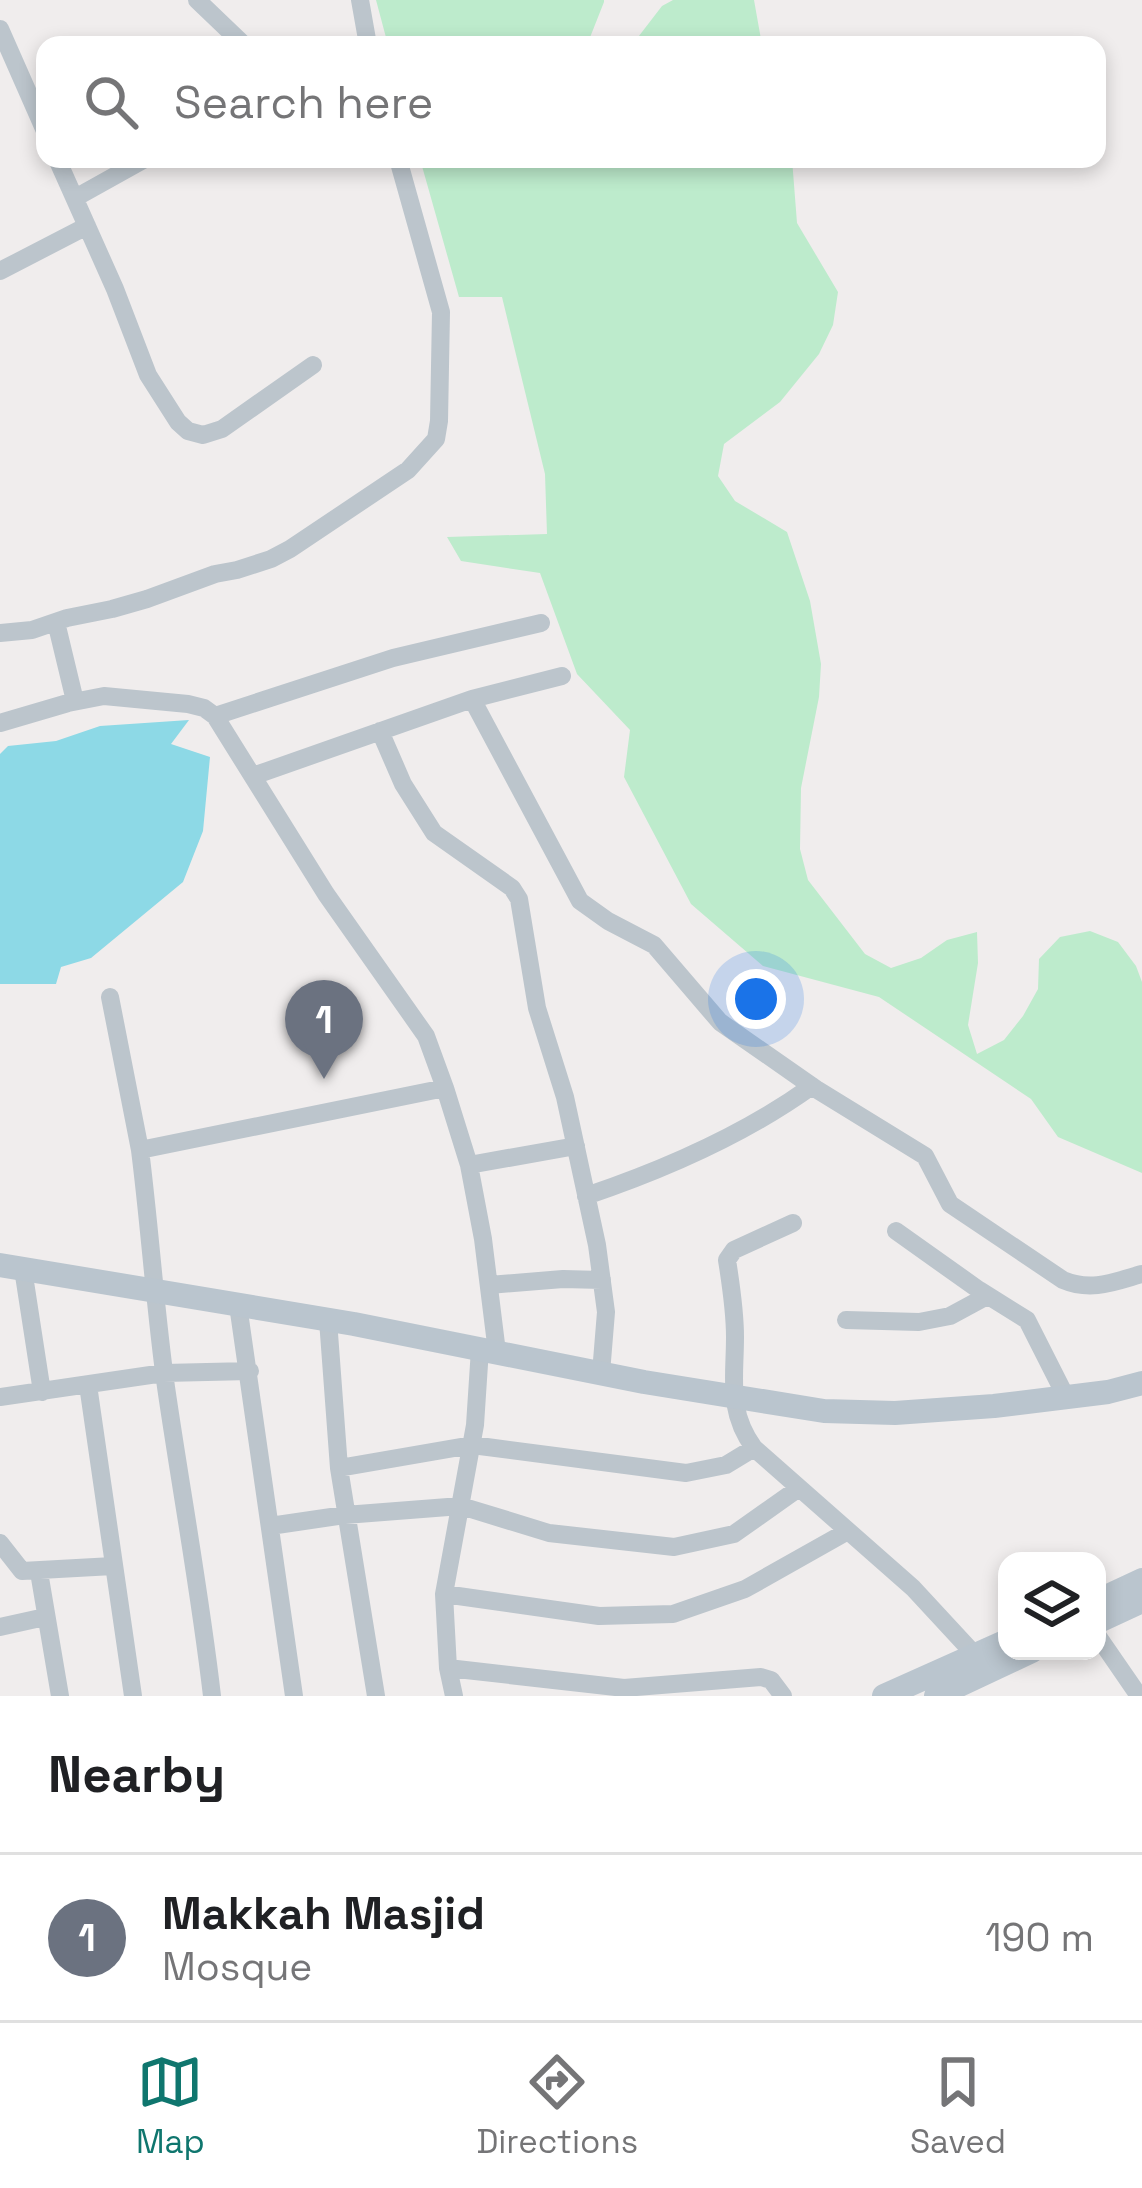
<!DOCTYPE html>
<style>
body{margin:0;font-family:"Space Grotesk",sans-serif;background:#f2f2f2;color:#202124}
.controls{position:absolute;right:36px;bottom:36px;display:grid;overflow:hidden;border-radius:24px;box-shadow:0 6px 18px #0003}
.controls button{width:108px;height:108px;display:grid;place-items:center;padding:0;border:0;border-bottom:3px solid #e0e0e0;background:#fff;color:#202124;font:60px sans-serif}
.you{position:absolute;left:756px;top:999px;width:42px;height:42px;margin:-30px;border:9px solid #fff;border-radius:50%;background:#1a73e8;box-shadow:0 0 0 18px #1a73e833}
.badge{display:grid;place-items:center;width:78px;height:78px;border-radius:50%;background:#0f766e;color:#fff;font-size:39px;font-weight:700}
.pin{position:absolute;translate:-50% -99px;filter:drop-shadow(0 3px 6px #0008)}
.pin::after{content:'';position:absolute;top:63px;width:42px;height:36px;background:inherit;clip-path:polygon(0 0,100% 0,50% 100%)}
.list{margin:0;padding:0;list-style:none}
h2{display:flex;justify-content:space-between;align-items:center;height:156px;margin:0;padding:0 48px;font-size:51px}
h2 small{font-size:39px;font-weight:400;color:#757577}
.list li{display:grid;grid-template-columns:78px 1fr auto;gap:36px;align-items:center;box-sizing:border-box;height:168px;padding:0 48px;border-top:3px solid #e0e0e0}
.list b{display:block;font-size:45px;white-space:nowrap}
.list p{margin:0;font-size:39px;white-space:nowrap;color:#757577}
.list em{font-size:39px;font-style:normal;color:#757577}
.icon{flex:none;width:66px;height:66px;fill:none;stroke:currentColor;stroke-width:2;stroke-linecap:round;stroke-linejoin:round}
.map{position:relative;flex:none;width:1142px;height:1696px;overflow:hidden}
.search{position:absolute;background:#fff;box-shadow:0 6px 18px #0003;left:36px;right:36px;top:36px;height:132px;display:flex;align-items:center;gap:30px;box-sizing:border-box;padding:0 42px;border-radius:24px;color:#757577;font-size:45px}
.sheet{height:324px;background:#fff}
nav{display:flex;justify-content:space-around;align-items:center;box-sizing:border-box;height:168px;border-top:3px solid #e0e0e0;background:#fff;font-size:33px;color:#757577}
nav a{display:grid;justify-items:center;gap:6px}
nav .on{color:#0f766e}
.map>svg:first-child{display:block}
.green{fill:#bdebcc}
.water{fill:#8dd9e6}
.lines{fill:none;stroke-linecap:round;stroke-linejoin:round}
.street{stroke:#bcc5cc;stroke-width:18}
.secondary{stroke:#bac5ce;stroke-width:24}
</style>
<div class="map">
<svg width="1142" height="1696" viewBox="0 0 1142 1696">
<rect width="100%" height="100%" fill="#f0eded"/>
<path class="green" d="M376 0H604V2L587 45H388Z
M673 0H754L762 45H632L662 6Z
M420 159H792L797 223 838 292 833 325 819 354 780 402 724 444 718 476 735 501 787 532 810 601 821 664 819 697 801 788 800 849 808 880 865 954 891 968 921 958 947 940 977 932 978 963 968 1025 977 1054 1004 1040 1023 1016 1038 989 1039 959 1060 937 1090 931 1118 942 1136 966 1142 982V1173L1058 1137 1031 1099 879 997 763 966 691 904 624 777 630 730 577 674 540 573 461 561 447 537 547 534 545 474 502 297H459Z"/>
<path class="water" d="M189 720 171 744 210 757 203 831 183 882 91 958 61 967 56 984H0V754L8 746 56 741 100 726Z"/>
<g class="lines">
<path class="street" d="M197 0 244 45
M360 0 368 45
M0 29 45 131
M57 159 115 289 148 375 178 422 188 431 203 435 222 429 313 365
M75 198 145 159
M0 271 87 226
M56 622 75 701
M0 633 32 630 67 618 112 609 147 599 215 574 237 570 271 559 290 549 408 470 436 439 439 421 441 312 398 159
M472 699 562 676
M215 716 393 658 541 623
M0 723 68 703 104 696 188 704 204 708 215 716 326 894 426 1036 445 1088 469 1165 483 1239 497 1352
M380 731 403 784 434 833 512 888 519 899 537 1008 565 1097 597 1245 606 1312 601 1373
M253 776 472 699 580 901 608 921 654 945 720 1022 816 1089 925 1156 950 1204 1063 1280C1091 1292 1114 1282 1142 1274
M110 997 140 1150
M469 1165 576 1146
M586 1196C666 1169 744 1135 812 1086
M793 1223 734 1250 727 1260C731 1285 735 1311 735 1337 735 1379 727 1411 754 1448L913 1588 975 1655
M896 1231 979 1290 1027 1320 1066 1397
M23 1269 42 1392
M489 1285 563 1279 602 1280
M238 1305 294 1696
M328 1320 339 1468 472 1445 686 1473 726 1465 754 1448
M846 1320 919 1322 950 1316 987 1296
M480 1349 475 1425 444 1594 599 1616 673 1614 745 1589 848 1531
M88 1385 133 1696
M0 1397 164 1373 250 1371
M339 1468 376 1696
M270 1526 345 1515 461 1506 549 1533 674 1547 734 1534 799 1488
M0 1543 22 1571 113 1566
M39 1572 60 1696
M444 1594 448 1668 454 1696
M0 1627 45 1617
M1097 1635 1139 1696
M448 1668 624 1688 761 1677 771 1680 783 1696
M212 1696C200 1592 181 1490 166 1387 155 1308 150 1229 140 1150L445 1088"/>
<path class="secondary" d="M0 1265 354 1324 644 1382 824 1411 895 1413 994 1406 1108 1392 1142 1383
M1097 1601 1142 1580
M1097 1622 1142 1601
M884 1696 1007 1641
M936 1696 1032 1651"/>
</g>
</svg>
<div class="controls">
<button><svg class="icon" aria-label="layers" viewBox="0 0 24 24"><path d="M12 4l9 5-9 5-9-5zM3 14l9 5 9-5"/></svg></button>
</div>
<div class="you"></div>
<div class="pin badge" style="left:324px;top:1079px;background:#6b7280">1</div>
<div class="search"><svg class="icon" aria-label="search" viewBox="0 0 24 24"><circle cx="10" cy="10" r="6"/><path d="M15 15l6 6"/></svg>Search here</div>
</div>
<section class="sheet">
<h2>Nearby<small></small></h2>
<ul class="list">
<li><span class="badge" style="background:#6b7280">1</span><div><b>Makkah Masjid</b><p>Mosque</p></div><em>190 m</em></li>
</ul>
</section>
<nav>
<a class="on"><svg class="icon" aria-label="map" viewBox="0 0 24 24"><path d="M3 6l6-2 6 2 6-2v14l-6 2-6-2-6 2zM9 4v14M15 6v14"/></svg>Map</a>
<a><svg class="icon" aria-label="directions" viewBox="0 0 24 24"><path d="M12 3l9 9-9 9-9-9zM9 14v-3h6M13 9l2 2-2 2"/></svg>Directions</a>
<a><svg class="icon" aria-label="saved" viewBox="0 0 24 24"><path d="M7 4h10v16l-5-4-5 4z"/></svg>Saved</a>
</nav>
